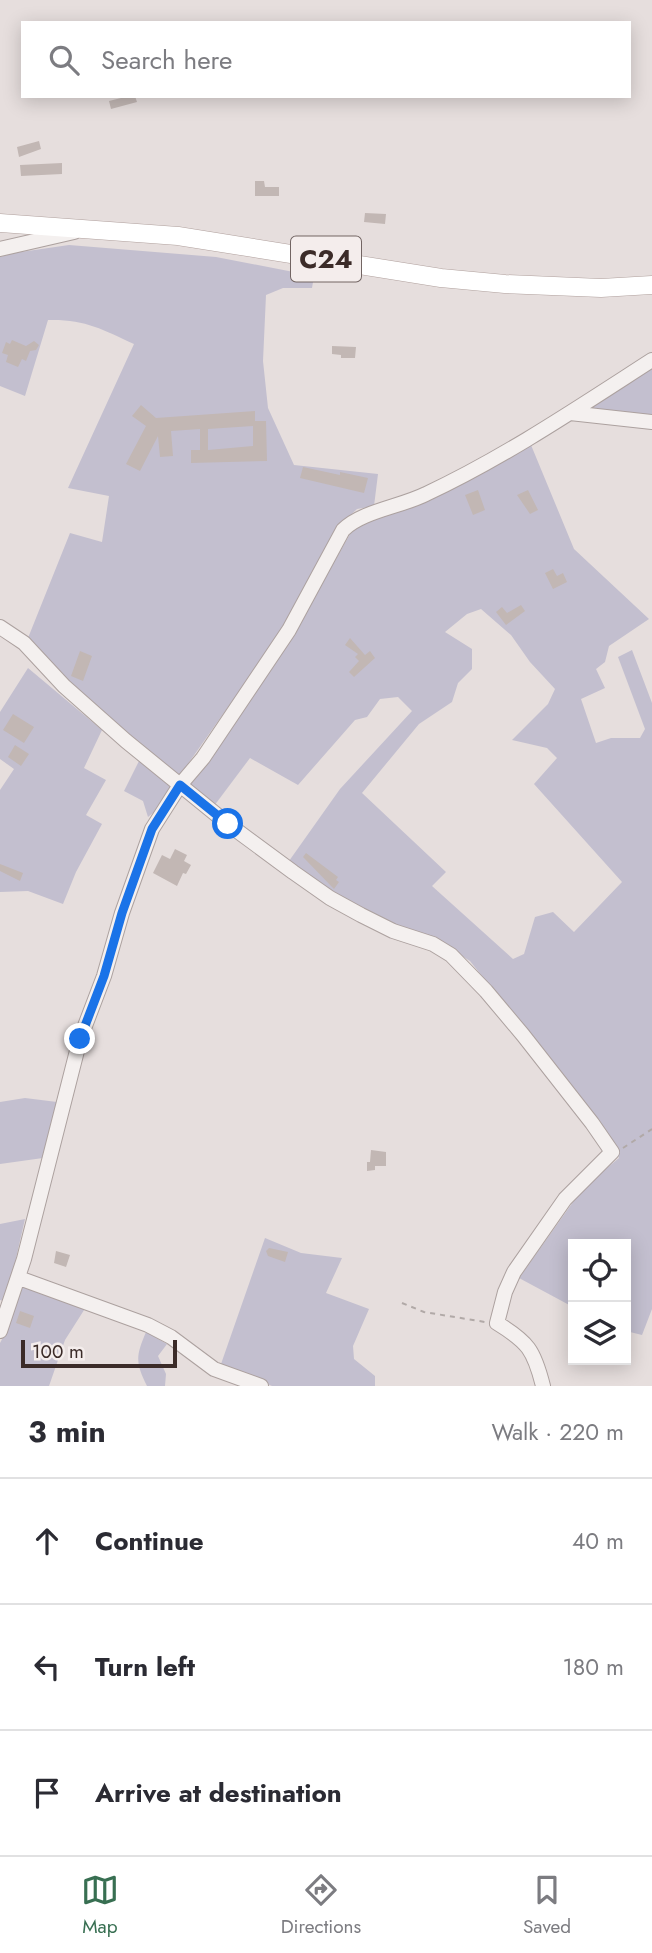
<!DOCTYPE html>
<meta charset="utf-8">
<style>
body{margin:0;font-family:Jost,sans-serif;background:#f2f2f3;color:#2b2b33}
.controls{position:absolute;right:21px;bottom:21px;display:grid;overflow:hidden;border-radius:0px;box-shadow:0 4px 18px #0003}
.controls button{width:63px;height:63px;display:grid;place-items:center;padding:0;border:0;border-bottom:2px solid #e1e1e2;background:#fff;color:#2b2b33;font:35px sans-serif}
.scale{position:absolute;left:21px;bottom:18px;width:156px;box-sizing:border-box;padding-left:7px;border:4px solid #3b2b28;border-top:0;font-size:19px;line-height:24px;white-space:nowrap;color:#3b2b28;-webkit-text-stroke:5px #f4edec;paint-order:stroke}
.stop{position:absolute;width:21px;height:21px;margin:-16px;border:5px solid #1a73e8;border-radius:50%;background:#fff}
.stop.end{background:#1a73e8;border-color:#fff;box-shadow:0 2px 7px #0008}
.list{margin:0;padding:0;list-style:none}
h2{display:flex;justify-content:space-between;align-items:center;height:91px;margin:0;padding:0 28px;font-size:30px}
h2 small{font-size:23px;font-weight:400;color:#7c7c81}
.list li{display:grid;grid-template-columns:46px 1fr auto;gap:21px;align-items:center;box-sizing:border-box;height:126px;padding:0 28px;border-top:2px solid #e1e1e2}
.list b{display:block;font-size:26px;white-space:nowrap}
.list em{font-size:23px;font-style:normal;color:#7c7c81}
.icon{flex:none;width:38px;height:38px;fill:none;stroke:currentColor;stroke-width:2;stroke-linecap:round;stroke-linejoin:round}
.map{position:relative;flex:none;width:652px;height:1386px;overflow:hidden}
.search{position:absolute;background:#fff;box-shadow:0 4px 18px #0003;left:21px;right:21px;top:21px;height:77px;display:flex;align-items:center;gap:18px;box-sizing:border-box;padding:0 24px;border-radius:0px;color:#7c7c81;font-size:26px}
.sheet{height:469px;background:#fff}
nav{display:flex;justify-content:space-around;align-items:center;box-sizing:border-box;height:98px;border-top:2px solid #e1e1e2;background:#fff;font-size:19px;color:#7c7c81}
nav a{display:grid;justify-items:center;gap:4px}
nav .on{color:#386f52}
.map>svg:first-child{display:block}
.green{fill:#c3bfcf;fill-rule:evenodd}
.building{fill:#c2b7b4;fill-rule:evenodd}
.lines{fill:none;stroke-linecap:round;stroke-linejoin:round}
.minor-casing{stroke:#aca19f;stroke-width:16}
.major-casing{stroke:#b0a09d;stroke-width:19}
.path{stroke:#b1a9a7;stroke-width:2;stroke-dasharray:5 5;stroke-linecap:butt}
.minor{stroke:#f4f0ef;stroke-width:14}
.major{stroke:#fff;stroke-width:18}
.route{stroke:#1a73e8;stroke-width:9}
.labels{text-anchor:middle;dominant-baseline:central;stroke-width:5;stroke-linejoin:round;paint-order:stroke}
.shield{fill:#f4edec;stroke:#726563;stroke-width:2}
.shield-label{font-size:26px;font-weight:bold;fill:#3b2b28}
</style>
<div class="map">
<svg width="652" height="1386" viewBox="0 0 652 1386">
<rect width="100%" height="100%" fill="#e6dedd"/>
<path class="green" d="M69 245 216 257 314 276 312 288H283L266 295 263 361 268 408 294 465 378 474 374 506 357 509 341 524 285 626 178 778 85 702 28 638 70 533 102 542 109 496 68 488 134 344C102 329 84 319 48 320L25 396 0 386V257L14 253Z
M652 366V417L592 408 602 397Z
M531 445 574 549 649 619 609 646 605 662 596 669 605 688 581 699 596 743 611 738H640L645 729 618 657 632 650 652 703V1309L642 1335 626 1331V1244H573V1307L519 1278 583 1188 619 1158 600 1124 470 961 437 940 395 926 333 893 289 861 340 789 412 711 398 697 380 699 367 717 355 720 298 785 250 758 214 806 188 785 288 644 350 534 361 523 418 505ZM481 609 511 635 530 662 555 689 548 704 512 740 547 748 557 758 534 784 622 882 574 932 553 912 535 917 524 954 513 959 432 886 446 872 362 793 419 724 452 702 458 683 472 669V649L445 632 467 614Z
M28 668 102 730 84 768 106 780 86 815 102 824 76 872 63 904 28 891 0 892V790L14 769 0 759V712Z
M140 759 172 786 159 808 148 817 143 801 124 791Z
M25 1098 57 1102 43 1158 0 1164V1102Z
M25 1219 6 1302 0 1300V1224Z
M265 1238 301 1253 342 1258 326 1293 369 1309 353 1346 354 1359 375 1376V1386H272L221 1364Z
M21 1283 86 1307 65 1340 49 1386H0V1343L9 1326Z
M146 1332 167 1344 158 1356 166 1374 165 1386H147C135 1362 136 1356 146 1332Z"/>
<path class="building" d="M129 96H135L137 102 111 109 109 101Z
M39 141 41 149 19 157 17 147Z
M62 163V174L21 176 20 165Z
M255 181H264L265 187H279V196H255Z
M365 213 386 214 385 224 364 222Z
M12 340 26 346 34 341 39 345 36 350 30 351 26 361 22 359 18 367 6 362 8 355 2 353 6 342 10 344Z
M332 346 356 347 355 358H341V355L332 354Z
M141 405 156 418 255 411V421H266L267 461 191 463V450H200V429L171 431 173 456 160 457 158 436 140 471 126 464 146 426 132 416ZM253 426V446L208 450V429Z
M303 467 340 475V472L368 478 364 493 300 478Z
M478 490 485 510 473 515 465 495Z
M528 490 538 510 530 514 517 495Z
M553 569 557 576 563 573 567 582 553 589 545 573Z
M521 605 525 611 506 625 496 612 502 607 507 613Z
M350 638 365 655 370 651 375 658 354 677 349 672 359 661 355 657 358 654 345 645Z
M80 651 92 656 83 681 71 676Z
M13 714 34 727 24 743 3 730Z
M15 745 29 754 21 766 8 757Z
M175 849 187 855 184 861 191 865 186 874 183 873 177 886 153 873 162 855 170 859Z
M306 853 338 877 336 880 339 882 334 889 303 857Z
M0 864 23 873 20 881 0 871Z
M371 1150 386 1152V1166H375V1170L367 1171V1162H370Z
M269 1248 288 1252 285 1262 268 1256 266 1251Z
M56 1251 70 1255 66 1267 54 1263Z
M20 1311 34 1316 30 1328 16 1323Z"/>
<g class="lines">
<defs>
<path id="minor" d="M0 249 74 232
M570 413 652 422
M0 627 24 643 64 686 126 741 228 824 293 872 330 898 361 915 393 931 433 944 451 955 486 991 523 1035 592 1123 612 1152 565 1199 514 1272 505 1292 497 1323C528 1342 534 1350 543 1386
M19 1278 148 1325 171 1337 214 1369 261 1386
M0 1331 24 1259 80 1039 104 976 122 913 152 829 180 785 203 758 289 630 343 530C362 511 400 507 426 494 505 457 579 407 652 360"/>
<path id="major" d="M0 223 178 236 441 278 505 284 601 288 652 285"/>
</defs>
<use href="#minor" class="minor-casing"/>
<use href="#major" class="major-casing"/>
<path class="path" d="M623 1148 652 1129
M402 1303 424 1312 485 1322"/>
<use href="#minor" class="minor"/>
<use href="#major" class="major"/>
</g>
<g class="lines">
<path class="route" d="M80 1039 104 976 122 913 152 829 180 785 228 824"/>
</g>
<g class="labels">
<rect class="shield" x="291" y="236.5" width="70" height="45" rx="5"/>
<g class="shield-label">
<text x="326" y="259">C24</text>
</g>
</g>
</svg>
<div class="controls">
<button><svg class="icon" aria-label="locate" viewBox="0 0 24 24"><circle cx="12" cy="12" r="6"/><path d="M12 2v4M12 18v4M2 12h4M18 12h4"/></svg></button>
<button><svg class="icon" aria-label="layers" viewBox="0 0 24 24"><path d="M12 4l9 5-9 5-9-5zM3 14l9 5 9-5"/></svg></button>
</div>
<div class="scale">100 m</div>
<div class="stop" style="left:228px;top:824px"></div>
<div class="stop end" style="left:80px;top:1039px"></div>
<div class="search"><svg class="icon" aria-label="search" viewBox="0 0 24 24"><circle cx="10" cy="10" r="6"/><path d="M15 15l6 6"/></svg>Search here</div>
</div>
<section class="sheet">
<h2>3 min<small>Walk · 220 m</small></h2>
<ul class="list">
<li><svg class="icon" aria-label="ahead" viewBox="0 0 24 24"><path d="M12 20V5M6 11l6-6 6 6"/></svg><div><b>Continue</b></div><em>40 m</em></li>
<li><svg class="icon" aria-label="left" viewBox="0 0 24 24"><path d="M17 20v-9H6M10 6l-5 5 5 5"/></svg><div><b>Turn left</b></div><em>180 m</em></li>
<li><svg class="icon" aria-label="arrive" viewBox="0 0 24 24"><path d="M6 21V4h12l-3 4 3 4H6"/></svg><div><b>Arrive at destination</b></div></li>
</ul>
</section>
<nav>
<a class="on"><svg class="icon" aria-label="map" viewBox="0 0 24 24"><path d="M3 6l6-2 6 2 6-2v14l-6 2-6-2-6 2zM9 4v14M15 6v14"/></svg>Map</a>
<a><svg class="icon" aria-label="directions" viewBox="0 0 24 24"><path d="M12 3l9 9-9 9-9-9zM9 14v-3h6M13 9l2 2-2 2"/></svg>Directions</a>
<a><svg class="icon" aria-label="saved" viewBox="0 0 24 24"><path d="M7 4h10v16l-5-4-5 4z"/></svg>Saved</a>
</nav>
